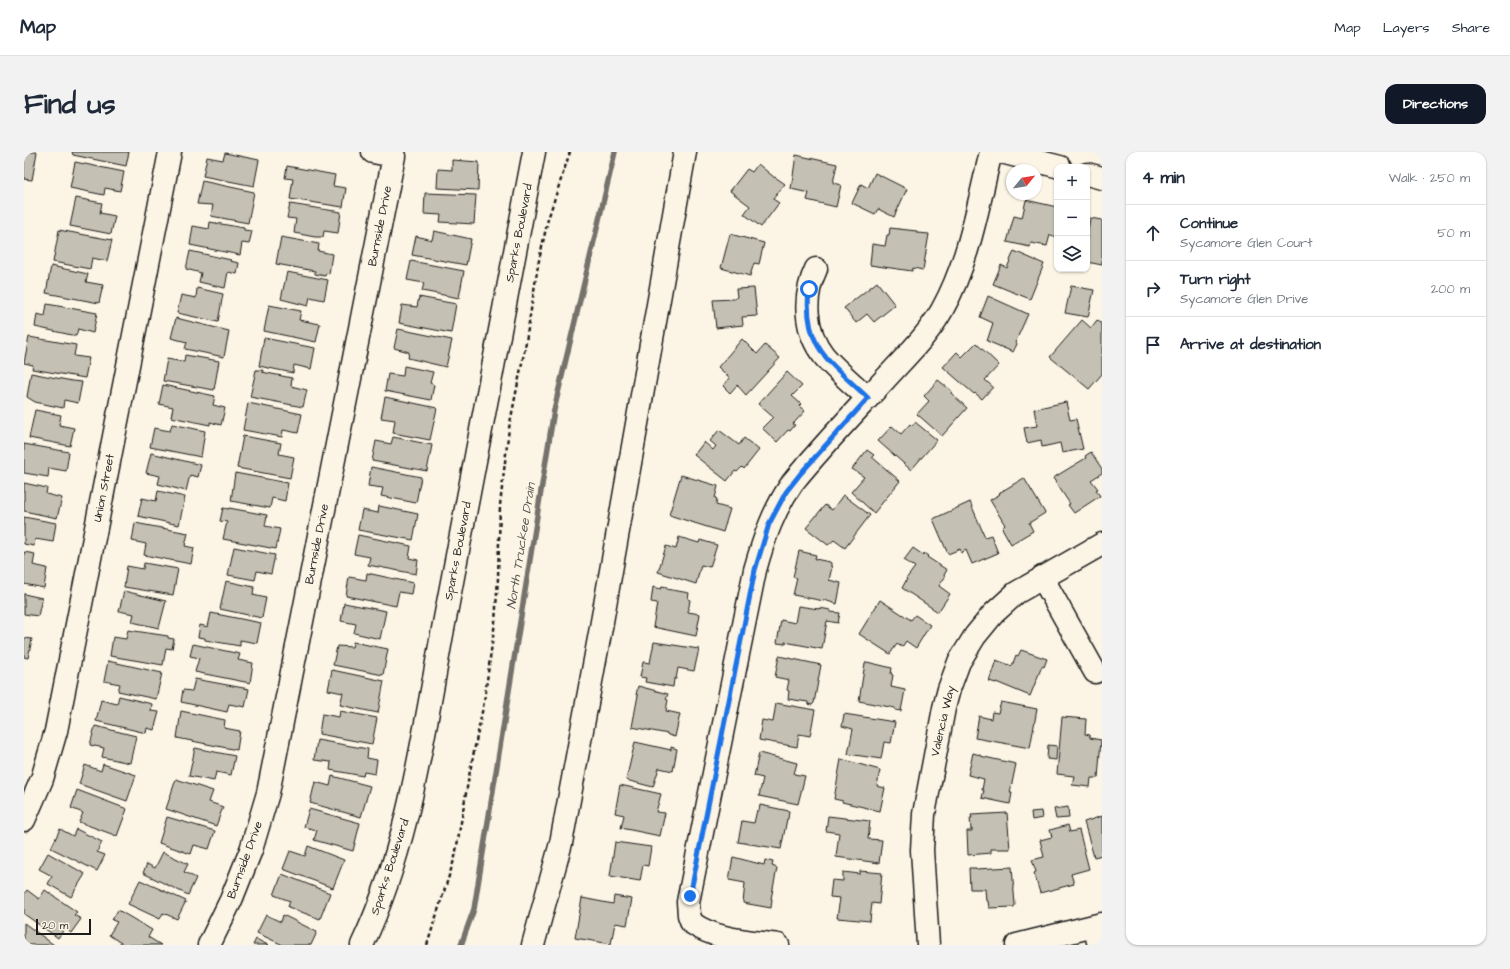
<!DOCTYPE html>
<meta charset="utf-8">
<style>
body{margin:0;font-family:"Architects Daughter",sans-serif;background:#f2f2f3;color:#1f2937}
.controls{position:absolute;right:12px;top:12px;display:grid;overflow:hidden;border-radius:8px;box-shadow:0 1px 3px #0004}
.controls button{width:36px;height:36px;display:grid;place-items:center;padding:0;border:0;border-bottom:1px solid #e0e1e3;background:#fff;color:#1f2937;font:20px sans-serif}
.compass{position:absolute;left:982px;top:12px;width:36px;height:36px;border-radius:50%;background:#fff;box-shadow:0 1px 3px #0004;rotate:60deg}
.scale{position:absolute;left:12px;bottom:10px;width:55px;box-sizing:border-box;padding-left:4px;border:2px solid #1c1c1c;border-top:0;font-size:11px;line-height:14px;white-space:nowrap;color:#1c1c1c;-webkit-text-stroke:3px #fcf5e5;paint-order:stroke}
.stop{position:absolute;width:12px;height:12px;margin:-9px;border:3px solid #1a73e8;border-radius:50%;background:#fff}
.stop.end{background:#1a73e8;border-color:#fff;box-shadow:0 1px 4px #0008}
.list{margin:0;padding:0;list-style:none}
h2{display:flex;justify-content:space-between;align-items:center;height:52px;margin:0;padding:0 16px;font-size:17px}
h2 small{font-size:13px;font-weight:400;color:#747a83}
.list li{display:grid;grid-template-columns:26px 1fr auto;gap:12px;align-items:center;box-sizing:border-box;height:56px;padding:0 16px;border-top:1px solid #e0e1e3}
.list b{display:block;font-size:15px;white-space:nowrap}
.list p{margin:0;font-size:13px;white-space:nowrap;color:#747a83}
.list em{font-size:13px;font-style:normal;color:#747a83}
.icon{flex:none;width:22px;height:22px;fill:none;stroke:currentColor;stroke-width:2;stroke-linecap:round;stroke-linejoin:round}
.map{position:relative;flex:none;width:1078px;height:793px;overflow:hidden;border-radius:12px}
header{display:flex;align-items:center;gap:24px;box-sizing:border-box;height:56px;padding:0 20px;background:#fff;border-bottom:1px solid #e0e1e3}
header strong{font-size:19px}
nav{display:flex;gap:22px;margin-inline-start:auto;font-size:14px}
.intro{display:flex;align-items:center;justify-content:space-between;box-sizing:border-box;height:96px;padding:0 24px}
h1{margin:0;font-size:28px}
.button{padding:10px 18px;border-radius:12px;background:#111827;color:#fff;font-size:14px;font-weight:700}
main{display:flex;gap:24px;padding:0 24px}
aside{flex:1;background:#fff;border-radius:12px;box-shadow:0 1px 3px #0004}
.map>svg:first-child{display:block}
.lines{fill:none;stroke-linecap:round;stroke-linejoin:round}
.stream{stroke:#75726c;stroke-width:5.5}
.building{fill:#c4c0b3;stroke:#1c1c1c}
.minor-casing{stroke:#1c1c1c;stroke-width:25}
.major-casing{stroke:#1c1c1c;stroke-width:25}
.path{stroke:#1c1c1c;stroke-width:2.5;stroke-dasharray:4 3;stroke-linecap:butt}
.minor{stroke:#fcf5e5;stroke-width:22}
.major{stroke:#fcf5e5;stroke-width:22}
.route{stroke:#1a73e8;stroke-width:5}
.labels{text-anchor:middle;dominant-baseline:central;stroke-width:4;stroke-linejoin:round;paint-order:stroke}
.street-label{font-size:12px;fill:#1c1c1c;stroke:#fcf5e5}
.water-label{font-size:13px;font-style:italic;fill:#575551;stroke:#fcf5e5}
</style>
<header>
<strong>Map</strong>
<nav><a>Map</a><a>Layers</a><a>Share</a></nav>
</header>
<div class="intro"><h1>Find us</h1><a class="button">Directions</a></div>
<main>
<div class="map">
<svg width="1078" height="793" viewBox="0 0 1078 793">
<rect width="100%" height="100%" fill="#fcf5e5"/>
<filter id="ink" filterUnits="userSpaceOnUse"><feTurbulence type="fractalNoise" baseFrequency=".025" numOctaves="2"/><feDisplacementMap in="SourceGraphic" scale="8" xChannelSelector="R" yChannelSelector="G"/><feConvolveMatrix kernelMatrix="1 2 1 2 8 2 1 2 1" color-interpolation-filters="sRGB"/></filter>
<g filter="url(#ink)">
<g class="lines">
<path class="stream" d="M437 793 450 757 530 258 591 0"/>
</g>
<path class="building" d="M0 0H13L8 28 0 27Z
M48 0H105L102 14 49 3Z
M201 1 235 8 230 34 179 24 183 5 199 8Z
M772 3 813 12 809 31 817 33 812 55 783 48 785 41 767 37Z
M428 8 455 10 454 38 413 36 414 17 428 18Z
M51 10 100 20 96 39 81 36 80 43 46 36Z
M734 12 751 26V25L761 32 749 47 755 51 737 75 720 62 726 54 706 39 723 17 728 20Z
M263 14 311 23 309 34 322 36 319 55 266 47 269 27 261 26Z
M851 21 883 37 870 65 854 57 851 62 828 51 837 32 844 36Z
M178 29 230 40 224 71 187 64 189 53 173 52Z
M401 41 452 43 450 72 416 70 417 63 400 62Z
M52 46 78 51 76 61 91 64 87 82 46 74Z
M1002 48 1033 55V85L1026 83 1023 94 1007 91 1006 95 983 90 990 64 998 66Z
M266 52 317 60 314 81 300 79 299 85H291L270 81 272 67 263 66Z
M1066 66 1078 68V113L1063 110V86Z
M186 70 220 76V78L228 79 225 92 218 91 216 103 166 93 169 74 185 77Z
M866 76 893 79V81L905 82 899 118 889 116 888 119 846 113 848 92 861 94 863 83H865Z
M35 78 88 88 83 109 68 106 66 117 29 110Z
M410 79 447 87 442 113 388 103 392 84 408 88Z
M706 82 740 91 735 112 730 111 726 124 697 116Z
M257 85 295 92 294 99 308 102 305 122 302 121 301 124 291 122V119L252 112Z
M166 99 207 108 206 109 215 111 213 122 204 120 201 136 175 130 177 121 162 117Z
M990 99 1020 112 1006 147 969 132 977 113 983 116Z
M387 109 440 119 435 146 398 139 400 131 383 128Z
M27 114 64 122 62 130 79 133 75 151 22 141Z
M263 120 304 128 300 148 286 145 284 154 257 147Z
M853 130 871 153 850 170 843 162 832 171 820 156Z
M1047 134 1070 138 1064 165 1041 161Z
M173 136 199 142 194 170 153 161 157 143 172 146Z
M730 136 733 164 718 165 719 173 692 176 689 148 710 147 713 145 712 137Z
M964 144 1004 162 991 191 993 192 989 200 963 189 969 171 956 165Z
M395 145 432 152 427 181 375 171 378 153 393 155Z
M23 152 73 161 69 181 54 177 52 184 11 175 13 162 21 164Z
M245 153 277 159 275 168 296 172 292 190 240 179Z
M152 166 205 179 200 205 161 197 163 190 147 186Z
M1058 168 1067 176 1073 168 1078 172V222L1065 237 1026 205Z
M374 177 428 188 422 215 384 206 385 200 370 196Z
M5 185 52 193 50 204 65 206 61 226 8 217 9 213 0 211Z
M240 186 291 196 287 217 270 213 269 221 235 214Z
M718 187 733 202 741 193 756 206 722 243 713 233 706 241 699 234 706 226 694 215Z
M952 191 975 213 961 228 969 235 958 247 951 241 950 242 919 215 933 200 938 205Z
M161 203 195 209 190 238 139 229 143 207 160 210Z
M380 214 409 220 406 231 410 233 407 248 361 239 364 222 379 224Z
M232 218H239L238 220 268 226 267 234 283 238 279 255 226 245Z
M763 220 778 234 768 244 777 252 775 254 781 259 769 272 771 273 766 279 764 278 753 290 738 276 749 265 734 252Z
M7 221 48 229 58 230 54 251 40 248 39 256 11 250 3 245Z
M914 228 928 239 927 241 943 256 918 284 893 262 905 249 900 244Z
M139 233 191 244 189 253 201 256 197 273 186 270V273L147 265 149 255 135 252Z
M361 245 413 256 406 288 369 281 371 268 357 266Z
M1042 250 1046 268 1052 267 1059 297 1038 301 1036 291 1018 295 1017 288 1003 291 1000 276 1013 274 1010 257Z
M224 251 278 262 274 281 259 278 258 285 219 278Z
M11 258 37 263 35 273 50 276 46 294 5 286Z
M891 270 913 288 887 318 854 289 868 274 877 282 886 272 888 274Z
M148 272 181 279 177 305 126 295 130 276 146 279Z
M695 278 715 293 720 286 735 298 720 317 718 315 713 320 711 319 703 329 670 303 680 290 689 298 692 294 686 289Z
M219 284 257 291 255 302 270 305 266 326 213 316Z
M369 285 408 293 403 319 348 309 352 289 367 292Z
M0 292 45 300 42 319 25 316 24 325 0 321Z
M843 298 850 303 848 305 876 329 850 361 827 340 840 325 828 317Z
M1067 300 1078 317V321L1067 328 1074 337 1072 338 1076 344 1050 361 1044 353 1046 352 1029 326 1062 306 1061 304Z
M127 301 177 313 174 325 166 323 162 339 134 332 136 324 122 321Z
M347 315 397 325 392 351 357 344 359 336 344 334Z
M211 321 264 331 261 349 248 346 246 356 207 349Z
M657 323 694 334 691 346 693 347 692 353 706 357 699 380 645 363Z
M1000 326 1021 361 1005 371 1009 379 987 392 978 376 981 373 966 348 976 342 975 341Z
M0 331 23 336 22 342 38 346 33 366 0 359Z
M134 339 161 345 155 373 114 364 118 346 132 349Z
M819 343 846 363 821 396 810 388 804 393 782 376 801 353 808 358Z
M946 350 961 385 967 383 974 401 948 412 942 398 937 401 936 397 924 402 909 367Z
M355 354 394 362 389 388 334 378 338 358 354 361Z
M199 356 205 357V356L243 363 241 374 256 377 252 397 199 387 203 370 196 369Z
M0 365 32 371 29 390 11 387 10 394 0 392Z
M111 371 164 381 161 394 170 396 167 412 120 403 122 392 108 389Z
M334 383 387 394 385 406 394 408 392 422 344 413 346 405 330 402Z
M655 385 675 391 676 388 693 393 686 415 677 413 672 432 634 420 642 394 652 397Z
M210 395 251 403 247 422 233 419 231 428 204 423Z
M889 396 899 403 900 401 904 404 903 405 923 418 920 423 921 425 915 434 926 442 914 460 878 436 883 427H882L891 415 880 408Z
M775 399 792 403 791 407 806 410 807 411V415H808L805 428 817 431 813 452 800 448V449L769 443 773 426 769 425Z
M0 400 11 402 9 413 23 416 20 436 0 432Z
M120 411 154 417 149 443 100 435 103 414 119 417Z
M343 421 389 431 387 442 375 440 372 454 322 444 325 425 342 428Z
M202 429 230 435 229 443 242 446 238 466 196 457Z
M638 434 643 435V437L665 441 664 447 666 448 664 460 676 462 672 484 629 475 633 451 627 450 629 435 637 437Z
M100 439 142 449 135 476 108 470 110 462 95 459Z
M0 442 18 446 14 464 0 462Z
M856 448 887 468 891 463 906 473 892 496 882 489 878 495 873 492 866 502 835 482Z
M320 451 362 459 356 487 330 481 332 472 317 469Z
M774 454 795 457V456L807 458 806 460 816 461 814 471 803 469 798 497 761 490V492L753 491 757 468 771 471Z
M187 461 237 471 233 491 216 488V494L181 488V486L174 485 176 473 184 475Z
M104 478 144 484V486L150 487 148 497 142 496 139 513 86 504 89 485 102 487Z
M0 486 8 487 4 506 0 505Z
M329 490 364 497 359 523 309 513 313 494 328 495Z
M630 490 675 497 670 519 654 516 652 527H650L649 535 621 530 622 526 616 525 619 510 626 511Z
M169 492 216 502 214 508 229 511 226 531 171 520 175 506 166 504Z
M997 498 1023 507 1020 515 1018 514 1006 544 972 530V531L965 529 972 508 988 514 992 503 994 504Z
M755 504 797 513 790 551 788 553 784 552V550L764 547 765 539 763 538 765 528 751 525Z
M84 509 138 521 132 547 94 539 96 532 80 529Z
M843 510 868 516 867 522 869 523 867 535 881 538 877 559 871 558V556L835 549 841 511Z
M308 518 360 529 354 561 316 553 319 541 304 538Z
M171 527 225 537 221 555 205 552 203 560 157 550 159 538 168 539Z
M614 534 644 542 642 547 644 548 642 559 656 562 651 585 644 583V582L608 575 614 543H612Z
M95 544 128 552 127 559 135 560 130 578 123 576 122 581 72 569 77 548 93 552Z
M977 550 1013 557 1006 596 951 586 955 564 967 567 968 560 974 561Z
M752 551 791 558 786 584 775 582 773 595 735 588 738 568 749 570Z
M157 559 201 568 200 576 216 579 213 598 153 586Z
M316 559 353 566 348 592 295 582 298 562 315 565Z
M820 562 871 570 867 591 860 590 857 607 824 602 829 577 818 574Z
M1038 565 1062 567 1061 582 1066 583V586L1077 588 1074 626H1067L1066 635 1048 633 1050 624 1033 622Z
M71 574 112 584 106 611 78 605 80 596 66 593Z
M293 588 344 597 343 606 353 608 351 622 340 620 339 624 306 618 307 610 290 608Z
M611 590 647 598V595L653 597 649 619 635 616 629 635 602 628Z
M1024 593 1033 594 1032 608 1023 607Z
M171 596 211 604 207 623 192 620 190 629 165 624Z
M735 601 773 611 770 622 781 624 774 652 735 644 739 626 730 624Z
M949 601 956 603V604L992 612 986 641H988L986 652 958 646 960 638H958L960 627 944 623Z
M817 607 856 618 853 634 861 636 856 659 818 650 819 649 810 647Z
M79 612 112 623 103 649 55 632 61 613 77 619Z
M308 624 346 634 337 665 286 651 291 630 306 634Z
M152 627 189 639 185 650 199 655 192 674 142 657Z
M596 633 637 642 632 660 641 661 636 684 597 676 600 663 591 661Z
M53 638 103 657 93 684 55 670 59 661 47 656Z
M736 653 765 659 764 667H763L757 697 714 690 718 669 730 671 733 658 735 659Z
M1044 655 1045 666 1032 667 1030 657Z
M285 657 336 671 329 699 290 688 293 678 280 675Z
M1017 659 1018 666 1008 668 1007 660Z
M983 661 986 697H967V701L944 703 943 679H948V677L947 678 946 666H948L947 663Z
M804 664 846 669 844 687 858 688 855 711 812 705 815 681 802 679Z
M1078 664V703L1070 705 1060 670Z
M143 665 191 679 185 697 170 693 167 702 135 691Z
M1044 673 1046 680 1055 678 1065 717 1047 722 1050 732 1016 741 1010 721 1012 720 1008 708 1020 705 1016 688 1028 685 1026 678Z
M36 677 49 684 52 677 78 690 73 700 81 703 73 719 27 696Z
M591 690 627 695 624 714 619 713 616 729 586 724Z
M284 694 320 708 309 736 259 717 266 699 281 704Z
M139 700 164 712 160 720 172 726 164 743 119 721 123 712 131 716Z
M24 701 61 722 47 745 24 732 28 724 15 717Z
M709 705 740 713 741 708 749 710 748 714 753 716 747 747H748L747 756 719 751 721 731 705 728Z
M988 715 991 753 990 755 965 756 964 749H962L961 737H946L945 716H952V717Z
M836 719 858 721 855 752 848 751 846 769 813 766 816 746 806 745 808 728 819 729V720L836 722Z
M258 722 306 741 296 767 264 755 266 749 250 743Z
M116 728 162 749 153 767 139 761 136 767 104 752Z
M3 738 15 747 21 738 53 760 50 763 57 767 47 781 41 776 34 786 0 762V742Z
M590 744 608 747 603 773 591 771 587 792 551 786 558 746 589 752Z
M94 758 128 778 124 785 137 793H100L85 783 93 770 88 768Z
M242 763 257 770 259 763 293 780 287 793H259L233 781Z
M0 771 30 793H0Z
M232 787 244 793H229Z"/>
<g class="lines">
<defs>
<path id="minor" d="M977 0 1036 15
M1063 22 1078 26
M792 117C779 144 780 179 800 204 813 219 829 232 844 246
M1018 425 1071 520
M0 668 18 627 32 579 146 0
M668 771 665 763 664 750 731 418C740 386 750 357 769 330 799 293 832 259 864 224 883 203 904 183 918 158 945 110 954 53 967 0
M668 771C691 788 726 789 754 793
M1070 774 1075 793
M185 793 207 748 227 698 244 641 370 4 349 0
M904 793 898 698 900 662 920 556 925 537 935 510 951 484 969 462 992 441 1078 392
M993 793 1078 772"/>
<path id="major" d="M338 793C385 694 399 584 419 477 450 318 480 159 510 0
M509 793 537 691 576 481 661 0"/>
</defs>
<use href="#minor" class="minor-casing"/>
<use href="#major" class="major-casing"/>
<path class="path" d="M403 793 431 705 445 624 460 550 471 470 474 426 476 353 485 276 501 196 514 113 524 67 546 0"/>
<use href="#minor" class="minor"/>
<use href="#major" class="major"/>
</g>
</g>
<g class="lines" filter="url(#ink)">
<path class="route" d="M666 744 731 418 745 372 762 340 777 321 844 246C805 209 779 196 785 137"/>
</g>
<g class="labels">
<g class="street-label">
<text transform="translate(356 74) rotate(-79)">Burnside Drive</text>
<text transform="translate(495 81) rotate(-79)">Sparks Boulevard</text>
<text transform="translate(80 336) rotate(-79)">Union Street</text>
<text transform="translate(293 392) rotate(-79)">Burnside Drive</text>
<text transform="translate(434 399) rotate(-79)">Sparks Boulevard</text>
<text transform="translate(919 569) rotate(-77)">Valencia Way</text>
<text transform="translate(221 708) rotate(-70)">Burnside Drive</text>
<text transform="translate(366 715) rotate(-72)">Sparks Boulevard</text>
</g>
<g class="water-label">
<text transform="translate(497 394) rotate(-81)">North Truckee Drain</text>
</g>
</g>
</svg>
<div class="controls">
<button>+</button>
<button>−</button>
<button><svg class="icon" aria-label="layers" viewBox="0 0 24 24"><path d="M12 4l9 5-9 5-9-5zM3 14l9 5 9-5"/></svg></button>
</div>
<svg class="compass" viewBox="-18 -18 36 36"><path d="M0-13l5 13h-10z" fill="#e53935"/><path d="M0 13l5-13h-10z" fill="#747a83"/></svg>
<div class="scale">20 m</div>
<div class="stop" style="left:785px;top:137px"></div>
<div class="stop end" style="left:666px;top:744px"></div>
</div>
<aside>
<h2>4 min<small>Walk · 250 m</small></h2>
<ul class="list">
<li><svg class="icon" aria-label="ahead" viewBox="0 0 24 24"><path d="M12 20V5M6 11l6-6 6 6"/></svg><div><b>Continue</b><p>Sycamore Glen Court</p></div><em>50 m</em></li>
<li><svg class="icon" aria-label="right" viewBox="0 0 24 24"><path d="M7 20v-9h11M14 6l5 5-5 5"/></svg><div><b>Turn right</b><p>Sycamore Glen Drive</p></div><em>200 m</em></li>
<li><svg class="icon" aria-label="arrive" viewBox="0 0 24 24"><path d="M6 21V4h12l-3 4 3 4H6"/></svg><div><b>Arrive at destination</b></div></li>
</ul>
</aside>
</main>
